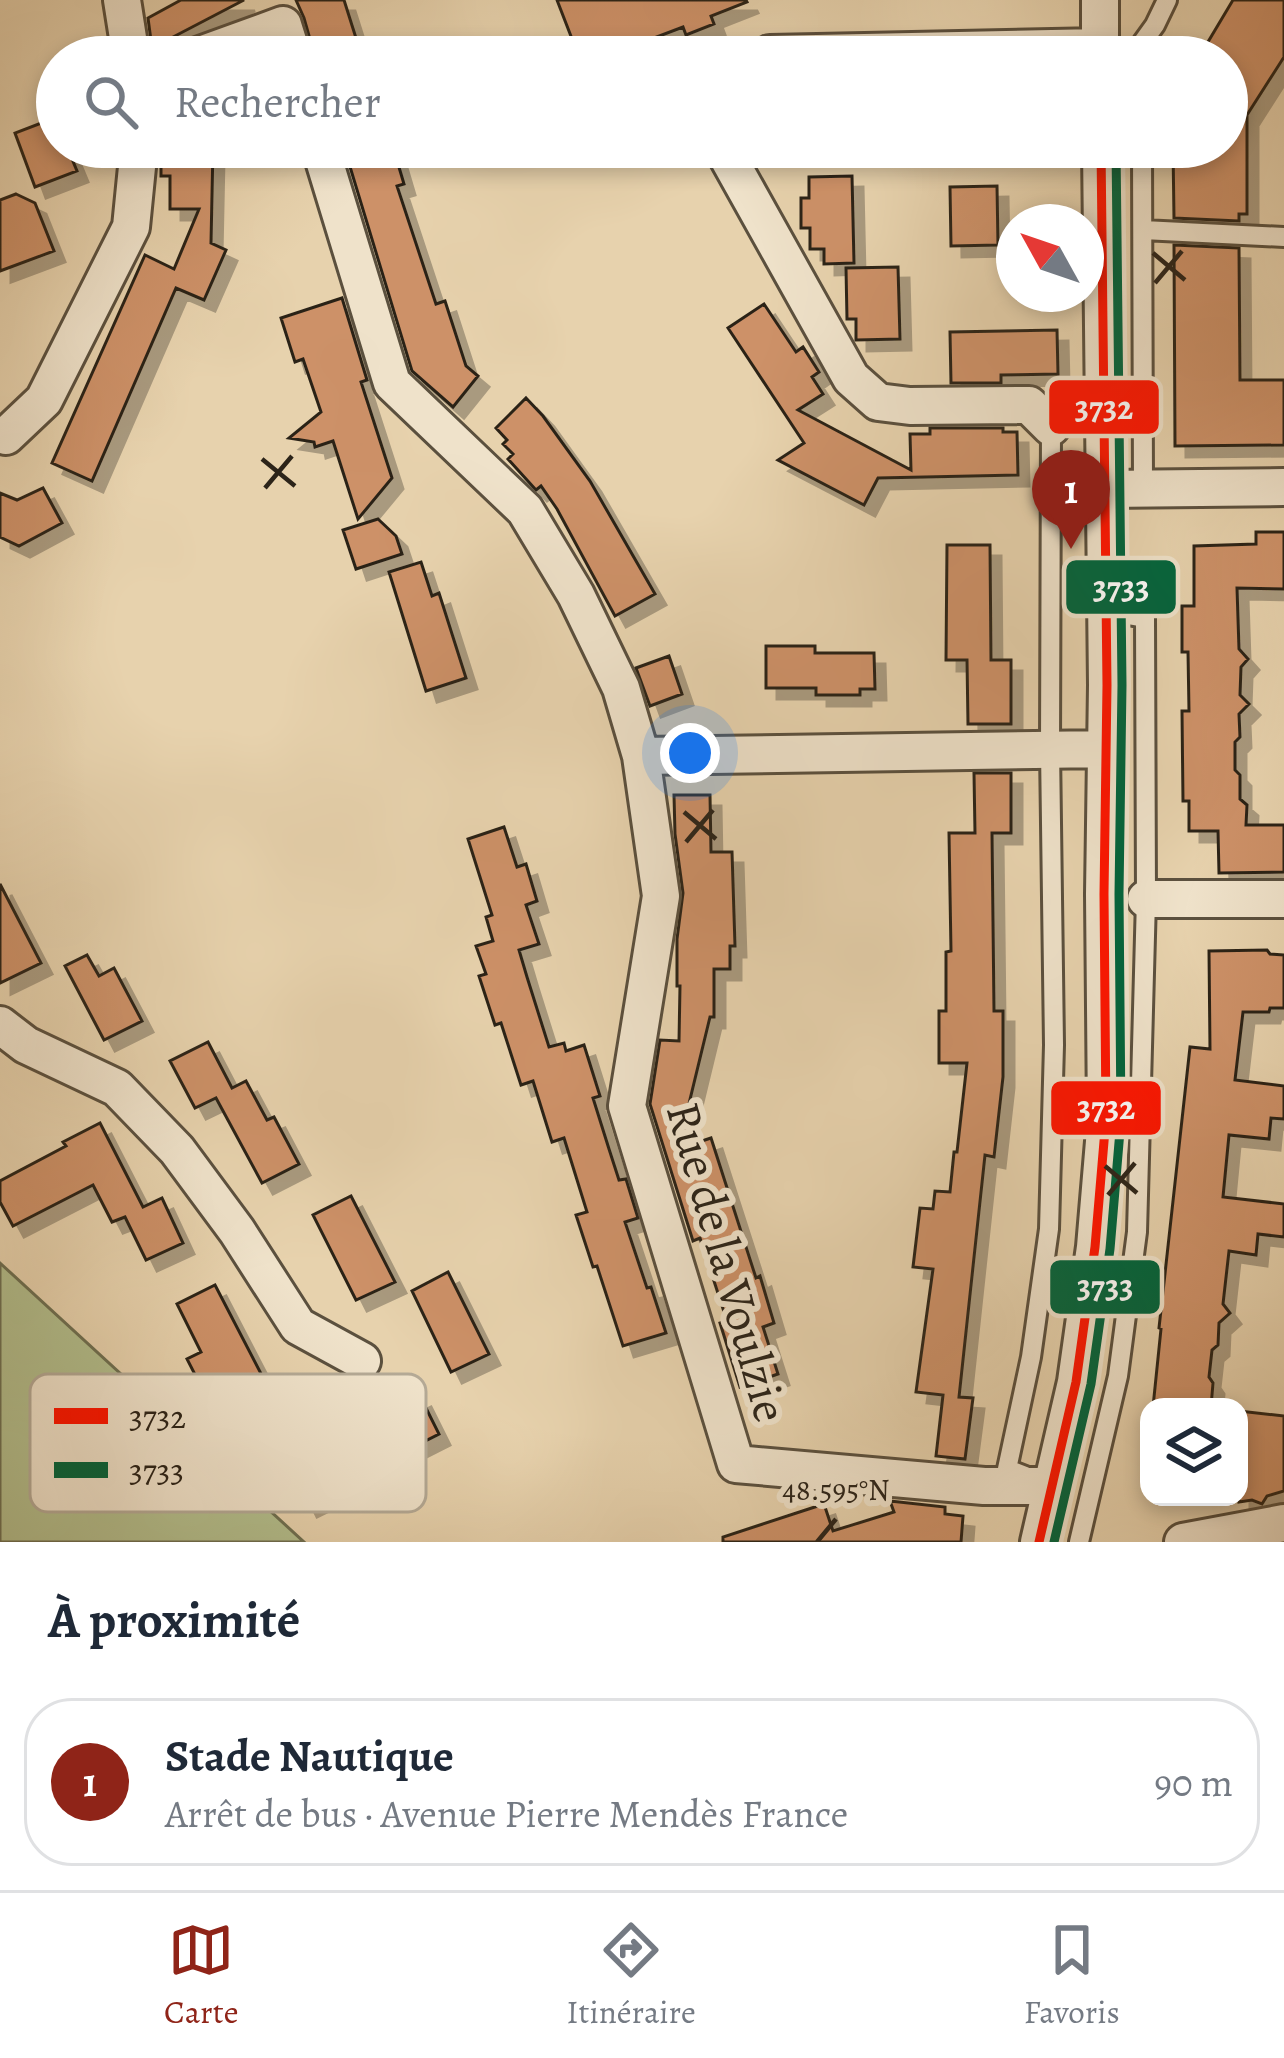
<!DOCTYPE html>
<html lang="fr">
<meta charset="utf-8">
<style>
body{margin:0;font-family:Alegreya,serif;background:#f6f6f7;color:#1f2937}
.controls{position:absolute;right:36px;bottom:36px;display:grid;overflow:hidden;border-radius:24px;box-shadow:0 6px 18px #0003}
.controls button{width:108px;height:108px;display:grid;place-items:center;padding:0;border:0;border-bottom:3px solid #e0e1e3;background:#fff;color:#1f2937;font:60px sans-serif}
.compass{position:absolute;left:996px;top:204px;width:108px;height:108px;border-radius:50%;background:#fff;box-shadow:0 6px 18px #0003;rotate:310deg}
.you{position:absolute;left:690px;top:753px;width:42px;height:42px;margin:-30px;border:9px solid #fff;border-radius:50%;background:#1a73e8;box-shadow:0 0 0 18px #1a73e833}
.badge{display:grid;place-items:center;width:78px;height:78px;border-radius:50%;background:#8f2418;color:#fff;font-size:39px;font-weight:700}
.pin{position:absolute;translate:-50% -99px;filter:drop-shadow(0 3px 6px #0008)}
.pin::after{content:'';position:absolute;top:63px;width:42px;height:36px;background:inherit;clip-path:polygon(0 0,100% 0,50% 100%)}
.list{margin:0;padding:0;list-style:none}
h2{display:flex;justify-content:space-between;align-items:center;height:156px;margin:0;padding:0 48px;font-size:51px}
h2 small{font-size:39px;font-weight:400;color:#747a83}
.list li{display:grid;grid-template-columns:78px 1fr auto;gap:36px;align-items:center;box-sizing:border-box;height:168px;margin:0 24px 24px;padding:0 24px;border:3px solid #e0e1e3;border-radius:48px}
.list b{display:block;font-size:45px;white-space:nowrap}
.list p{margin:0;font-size:39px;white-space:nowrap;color:#747a83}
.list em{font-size:39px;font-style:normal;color:#747a83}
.icon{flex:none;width:66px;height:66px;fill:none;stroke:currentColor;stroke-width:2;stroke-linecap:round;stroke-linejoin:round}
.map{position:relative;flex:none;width:1284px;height:1542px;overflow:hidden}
.search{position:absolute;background:#fff;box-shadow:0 6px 18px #0003;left:36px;right:36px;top:36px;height:132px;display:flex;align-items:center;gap:30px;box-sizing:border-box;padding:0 42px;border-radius:66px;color:#747a83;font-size:45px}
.sheet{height:348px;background:#fff}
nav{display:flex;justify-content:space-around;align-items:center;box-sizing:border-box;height:168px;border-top:3px solid #e0e1e3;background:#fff;font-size:33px;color:#747a83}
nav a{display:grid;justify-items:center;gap:6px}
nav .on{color:#8f2418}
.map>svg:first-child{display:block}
.green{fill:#b2bd8c;stroke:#6f7052;stroke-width:3}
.building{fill:#cd9168;stroke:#2c2419;stroke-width:3;filter:url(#shadow)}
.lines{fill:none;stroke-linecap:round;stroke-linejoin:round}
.service-casing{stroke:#5b503e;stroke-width:24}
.minor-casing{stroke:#5b503e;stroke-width:42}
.service{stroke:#efe2ca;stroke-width:18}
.minor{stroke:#efe2ca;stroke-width:36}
.bus-1-casing{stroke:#efe2ca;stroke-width:18}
.bus-2-casing{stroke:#efe2ca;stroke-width:18}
.bus-1{stroke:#ff1400;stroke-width:9}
.bus-2{stroke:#00643c;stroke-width:9}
.ticks{fill:none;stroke:#2c2419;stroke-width:4.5}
.labels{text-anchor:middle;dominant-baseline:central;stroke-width:12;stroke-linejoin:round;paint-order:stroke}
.street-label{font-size:48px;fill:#2c2419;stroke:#efe2ca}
.key{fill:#efe2ca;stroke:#b4a995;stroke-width:3}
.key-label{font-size:33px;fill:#2c2419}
.ticks-label{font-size:30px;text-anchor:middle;fill:#2c2419;stroke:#efe2ca;stroke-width:12;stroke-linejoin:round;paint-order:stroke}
.line-badge{stroke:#efe2ca;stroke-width:4.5}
.badge-label{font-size:33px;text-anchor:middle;font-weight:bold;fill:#fff}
</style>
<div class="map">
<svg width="1284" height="1542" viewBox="0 0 1284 1542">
<defs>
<filter id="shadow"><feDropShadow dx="11" dy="11" stdDeviation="0" flood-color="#0004"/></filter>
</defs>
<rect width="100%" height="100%" fill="#e7d2ad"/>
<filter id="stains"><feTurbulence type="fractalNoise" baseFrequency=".00167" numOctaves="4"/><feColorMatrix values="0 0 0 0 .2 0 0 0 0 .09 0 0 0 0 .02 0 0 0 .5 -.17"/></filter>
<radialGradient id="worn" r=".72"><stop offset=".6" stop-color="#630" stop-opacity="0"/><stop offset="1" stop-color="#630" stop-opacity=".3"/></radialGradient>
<path class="green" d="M0 1263 304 1542H0Z"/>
<path class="building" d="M181 0H244L152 48 148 18Z
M296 0H344L362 57H315L304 18Z
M557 0H746L747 2 711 16 714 24 686 35 683 27 622 50 625 57H579Z
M1233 0H1284V57L1247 115V214H1239V221L1174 218 1173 147H1227V57H1199Z
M57 117V147H67L77 171 35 187 15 133Z
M161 147H213L211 243 226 250 204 300 176 288 92 481 52 463 145 255 174 269 199 209H170V176H161Z
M344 147H393L404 184 397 186 436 304 445 301 466 366 478 376 453 407 412 371Z
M852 176 854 263 824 264V249H810V228H801V198H809V177Z
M997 186 998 245 951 246 950 187Z
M16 194 35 203 54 251 0 271V200Z
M1174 245 1239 248 1240 380H1284V445L1175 446Z
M898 267 900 339 856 340V319H847L846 268Z
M342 298 367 380 361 382 392 478 358 519 333 441 315 447 314 442 289 438 321 412 303 359 295 362 281 318Z
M764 304 796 352 803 347 819 372 812 377 823 394 798 410 911 470 910 434H930V428H1003V432H1017L1018 475 878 478 864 505 778 460 804 443 728 328Z
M1057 330 1058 374 1001 375V383H951L950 332Z
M526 398 543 416 590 481 655 594 615 616 557 509 541 486 536 490 508 459 513 454 503 444 507 440 496 428Z
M43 488 62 523 19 546 0 537V493L17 500Z
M378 519 396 536 402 554 356 569 343 530Z
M1256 532H1284V589L1237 588 1239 649 1248 659 1241 667 1240 695 1249 704 1239 714 1240 737 1235 742V770L1240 775V799L1247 805 1246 825H1284V872L1219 873 1218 831H1189V801H1183L1182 711H1189L1188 652H1182V606H1194V546L1256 544Z
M947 545H990L991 660H1011V724H968L967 660H946Z
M421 562 432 596 439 593 466 678 426 691 389 572Z
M766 646H815V653H874L875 689H860V695H816V688H766Z
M669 656 682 694 650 706 636 668Z
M974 773H1011V833H992L994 1011H1003V1077L994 1157 985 1155 959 1397 973 1398 965 1459 936 1456 943 1395 916 1392 933 1269 913 1267 920 1208 933 1209 935 1191 950 1192 954 1152H957L967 1063H939V1011H946V952L951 951 949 833H975Z
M674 795H710L711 852H732L735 946H730V969H714V1017H710L678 1149 711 1138 756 1278 760 1276 774 1323 763 1327 778 1374 740 1387 720 1323 727 1321 700 1238 693 1241 650 1104 660 1040 679 1041 680 986H677V939L683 893 675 834Z
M504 827 517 867 526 864 537 901 526 905 539 944 519 950 527 977 549 1047 564 1043 566 1051 584 1045 600 1096 593 1098 609 1149 619 1180 626 1179 638 1218 625 1222 647 1288 651 1287 666 1333 623 1346 597 1266 593 1267 576 1215 587 1212 564 1138 552 1142 533 1081 521 1085 501 1023 495 1025 479 976 486 974 476 946 493 941 486 917 492 915 468 839Z
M0 884 41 963 0 983Z
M1267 950 1270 954 1284 955V1008H1270L1269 1012H1243L1235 1080 1284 1086V1119L1271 1118 1269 1139 1229 1135 1223 1197 1284 1204V1237L1258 1234 1256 1255 1229 1251 1223 1304 1230 1313 1219 1323 1218 1345 1212 1350 1209 1377 1213 1383 1211 1407H1153L1161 1329 1159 1328 1190 1047 1210 1049 1209 951Z
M87 955 99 976 114 968 142 1021 104 1040 65 966Z
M208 1042 232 1088 246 1081 267 1120 274 1117 299 1164 262 1183 216 1098 195 1108 170 1061Z
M100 1123 143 1207 162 1198 183 1243 146 1260 125 1217 112 1222 93 1185 13 1226 0 1202V1181L66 1146 63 1142Z
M351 1196 395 1282 356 1300 313 1215Z
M448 1272 489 1354 451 1372 412 1291Z
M215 1285 284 1418 247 1437 223 1391 207 1398 187 1359 201 1352 177 1304Z
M420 1396 439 1434 390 1459 400 1481 362 1499 353 1483 306 1506 288 1469 374 1425 372 1420Z
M1239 1411 1284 1416V1491L1267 1496 1262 1504 1252 1500 1239 1502Z
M890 1501 945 1507V1514L963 1516 961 1542H723V1537L824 1504 833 1531 894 1512Z"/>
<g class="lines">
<defs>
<path id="service" d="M1132 57 1155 25 1167 0
M1142 147 1143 488
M1143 230 1284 237
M1025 1476 1007 1469 1031 1357 1049 1229 1054 1045 1050 749 1051 427
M1079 1542 1118 1376 1137 1232 1146 899 1145 618 1104 611"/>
<path id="minor" d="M122 0 131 57
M195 57 283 25 293 57
M764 57 770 54 1100 47
M1100 57V0
M320 147 392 383 525 510 576 595 621 688 641 756 661 896 627 1106 736 1464 984 1486H1052
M722 147 851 378 878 402 910 406 1029 405 1051 427
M6 436 44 400 131 227 139 147
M1105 489 1284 487
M641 756 1107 749
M1146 899H1284
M0 1025 26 1045 117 1088 177 1150 237 1231 298 1326 362 1361
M1039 1542 1076 1382 1095 1247 1106 1118 1104 894 1107 685 1101 147
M1183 1542 1284 1523"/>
</defs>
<use href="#service" class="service-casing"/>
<use href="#minor" class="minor-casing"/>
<use href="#service" class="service"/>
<use href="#minor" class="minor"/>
<defs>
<path id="bus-1" d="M1039 1542 1076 1382 1095 1247 1106 1118 1104 894 1107 685 1101 147"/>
<path id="bus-2" d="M1054 1542 1091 1384 1110 1249 1121 1119 1119 894 1122 685 1116 147"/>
</defs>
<use href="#bus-1" class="bus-1-casing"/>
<use href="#bus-2" class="bus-2-casing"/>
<use href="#bus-1" class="bus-1"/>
<use href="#bus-2" class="bus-2"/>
</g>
<path class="ticks" d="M1153 253 1185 280M1155 283 1182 251M262 459 295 486M265 488 292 456M684 812 716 839M686 842 713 810M1105 1166 1137 1193M1108 1195 1135 1163M817 1542 836 1519"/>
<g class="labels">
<g class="street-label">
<text transform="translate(727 1262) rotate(74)">Rue de la Voulzie</text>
</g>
</g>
<rect x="30" y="1374" width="396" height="138" rx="18" class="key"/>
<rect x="54" y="1408" width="54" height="16" fill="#ff1400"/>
<rect x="54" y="1462" width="54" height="16" fill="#00643c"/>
<g class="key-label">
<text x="129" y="1428">3732</text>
<text x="129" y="1482">3733</text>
</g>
<g class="ticks-label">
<text x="836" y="1500">48.595°N</text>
</g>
<g class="line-badge">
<rect x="1047" y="378" width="114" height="58" rx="12" fill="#ff1400"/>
<rect x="1064" y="558" width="114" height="58" rx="12" fill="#00643c"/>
<rect x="1049" y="1079" width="114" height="58" rx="12" fill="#ff1400"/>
<rect x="1048" y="1258" width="114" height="58" rx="12" fill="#00643c"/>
</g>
<g class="badge-label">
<text x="1104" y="419">3732</text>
<text x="1121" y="599">3733</text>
<text x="1106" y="1119">3732</text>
<text x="1105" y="1298">3733</text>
</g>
<rect width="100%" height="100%" filter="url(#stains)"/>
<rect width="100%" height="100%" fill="url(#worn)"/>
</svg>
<div class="controls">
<button><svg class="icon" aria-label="layers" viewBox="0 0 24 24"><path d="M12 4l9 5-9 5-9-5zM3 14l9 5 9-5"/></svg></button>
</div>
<svg class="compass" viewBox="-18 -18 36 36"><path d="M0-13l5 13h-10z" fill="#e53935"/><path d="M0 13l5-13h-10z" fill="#747a83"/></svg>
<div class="you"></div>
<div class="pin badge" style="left:1071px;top:549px">1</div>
<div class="search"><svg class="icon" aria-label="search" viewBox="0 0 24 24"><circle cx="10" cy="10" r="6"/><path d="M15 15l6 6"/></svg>Rechercher</div>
</div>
<section class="sheet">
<h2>À proximité<small></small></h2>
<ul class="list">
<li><span class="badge">1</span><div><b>Stade Nautique</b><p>Arrêt de bus · Avenue Pierre Mendès France</p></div><em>90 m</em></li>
</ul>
</section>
<nav>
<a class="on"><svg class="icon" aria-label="map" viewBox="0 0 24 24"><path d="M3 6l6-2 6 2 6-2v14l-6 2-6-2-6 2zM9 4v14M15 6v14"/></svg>Carte</a>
<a><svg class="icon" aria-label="directions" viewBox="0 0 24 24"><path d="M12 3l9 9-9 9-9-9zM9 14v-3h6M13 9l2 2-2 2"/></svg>Itinéraire</a>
<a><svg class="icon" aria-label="saved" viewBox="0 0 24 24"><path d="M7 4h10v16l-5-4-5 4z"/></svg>Favoris</a>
</nav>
